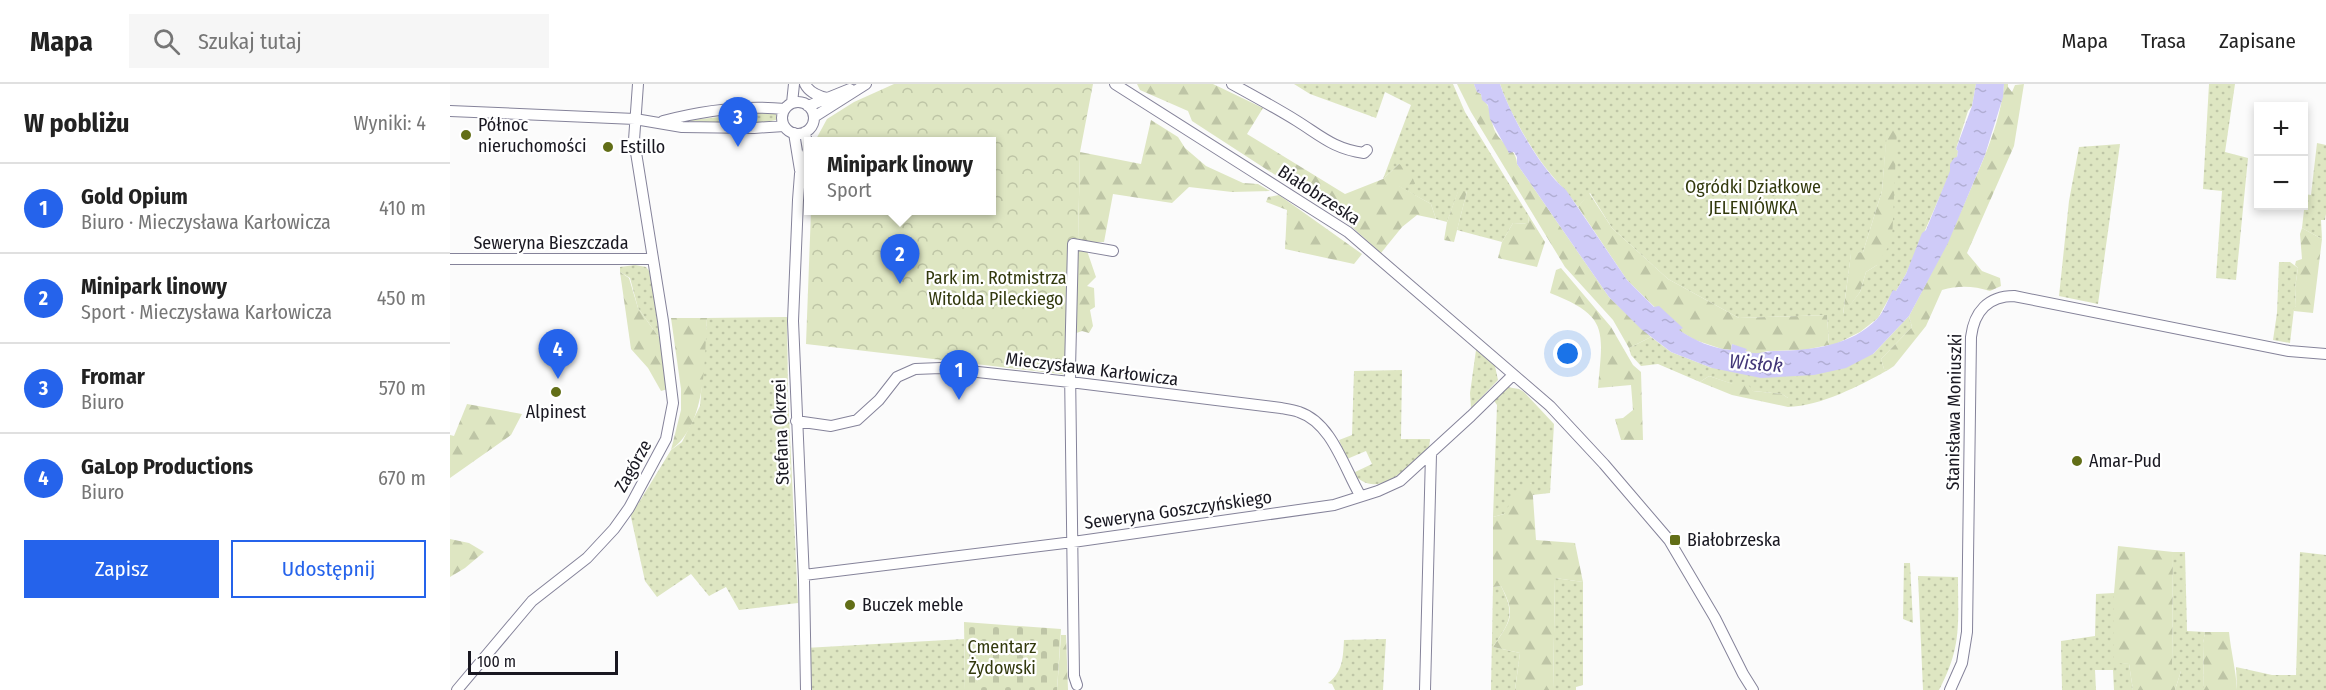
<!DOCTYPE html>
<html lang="pl">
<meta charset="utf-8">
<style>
body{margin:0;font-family:"Fira Sans Condensed",sans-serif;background:#f6f6f6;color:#222}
.controls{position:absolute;right:18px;top:18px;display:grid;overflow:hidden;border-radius:0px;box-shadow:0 3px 9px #0003}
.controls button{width:54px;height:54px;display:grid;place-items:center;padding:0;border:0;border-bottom:2px solid #e0e0e0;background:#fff;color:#222;font:30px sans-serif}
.scale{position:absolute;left:18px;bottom:15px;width:150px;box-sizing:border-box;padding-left:6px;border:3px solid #191821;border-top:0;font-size:16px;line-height:21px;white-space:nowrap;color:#191821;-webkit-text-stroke:4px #fff;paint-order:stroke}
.you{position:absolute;left:1118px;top:270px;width:21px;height:21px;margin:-15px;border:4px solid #fff;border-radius:50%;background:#1a73e8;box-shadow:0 0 0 9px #1a73e833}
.badge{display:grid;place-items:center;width:39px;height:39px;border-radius:50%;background:#2563eb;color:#fff;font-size:20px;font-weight:700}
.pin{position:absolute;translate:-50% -50px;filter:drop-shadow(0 2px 3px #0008)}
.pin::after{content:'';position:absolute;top:32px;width:21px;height:18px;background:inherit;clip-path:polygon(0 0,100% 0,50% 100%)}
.popup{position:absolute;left:354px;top:53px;width:192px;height:78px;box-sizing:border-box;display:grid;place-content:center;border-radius:0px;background:#fff;filter:drop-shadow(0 2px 4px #0005);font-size:20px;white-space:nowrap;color:#767676}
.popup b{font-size:22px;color:#222}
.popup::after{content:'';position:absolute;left:50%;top:100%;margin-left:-12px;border:12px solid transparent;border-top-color:#fff}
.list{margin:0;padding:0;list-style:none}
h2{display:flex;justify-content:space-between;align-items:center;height:78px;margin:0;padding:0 24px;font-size:26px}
h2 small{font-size:20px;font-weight:400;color:#767676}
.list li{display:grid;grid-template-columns:39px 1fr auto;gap:18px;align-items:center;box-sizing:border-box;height:90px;padding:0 24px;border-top:2px solid #e0e0e0}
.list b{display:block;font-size:22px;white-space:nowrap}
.list p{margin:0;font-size:20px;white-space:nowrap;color:#767676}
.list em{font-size:20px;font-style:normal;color:#767676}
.actions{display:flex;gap:12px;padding:18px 24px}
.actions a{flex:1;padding:14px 0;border:2px solid #2563eb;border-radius:0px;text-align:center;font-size:21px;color:#2563eb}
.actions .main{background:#2563eb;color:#fff}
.icon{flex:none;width:33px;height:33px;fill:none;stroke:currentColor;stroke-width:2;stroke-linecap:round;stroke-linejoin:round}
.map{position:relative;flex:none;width:1876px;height:606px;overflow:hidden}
header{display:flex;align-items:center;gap:36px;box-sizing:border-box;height:84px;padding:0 30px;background:#fff;border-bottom:2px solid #e0e0e0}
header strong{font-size:28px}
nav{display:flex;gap:33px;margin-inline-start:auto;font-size:21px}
.search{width:420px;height:54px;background:#f6f6f6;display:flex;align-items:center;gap:15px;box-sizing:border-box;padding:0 21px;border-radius:0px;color:#767676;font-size:22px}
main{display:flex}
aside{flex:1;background:#fff}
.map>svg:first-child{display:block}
.grass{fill:url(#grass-dots);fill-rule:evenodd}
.forest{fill:url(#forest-firs)}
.cemetery{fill:url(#cemetery-stones)}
.park{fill:url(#park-crowns)}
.water{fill:url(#water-ripples)}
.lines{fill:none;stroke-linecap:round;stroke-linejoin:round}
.minor-casing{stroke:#85839a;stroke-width:12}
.minor{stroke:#fff;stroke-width:10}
.poi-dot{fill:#626e17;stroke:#fff;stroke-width:2}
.labels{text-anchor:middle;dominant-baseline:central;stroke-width:4.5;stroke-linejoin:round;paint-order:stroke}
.poi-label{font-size:18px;fill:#191821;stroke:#fff;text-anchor:start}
.park-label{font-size:18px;fill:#32390d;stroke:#fff}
.street-label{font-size:18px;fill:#191821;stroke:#fff}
.water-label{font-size:20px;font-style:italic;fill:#433778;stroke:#fff}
</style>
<header>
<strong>Mapa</strong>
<div class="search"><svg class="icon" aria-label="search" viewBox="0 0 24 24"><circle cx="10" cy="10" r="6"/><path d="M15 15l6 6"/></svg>Szukaj tutaj</div>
<nav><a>Mapa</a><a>Trasa</a><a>Zapisane</a></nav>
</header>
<main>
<aside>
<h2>W pobliżu<small>Wyniki: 4</small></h2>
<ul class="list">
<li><span class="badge">1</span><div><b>Gold Opium</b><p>Biuro · Mieczysława Karłowicza</p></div><em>410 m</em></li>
<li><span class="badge">2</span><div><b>Minipark linowy</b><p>Sport · Mieczysława Karłowicza</p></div><em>450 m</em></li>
<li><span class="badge">3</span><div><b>Fromar</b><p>Biuro</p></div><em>570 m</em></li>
<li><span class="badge">4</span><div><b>GaLop Productions</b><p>Biuro</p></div><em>670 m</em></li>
</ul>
<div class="actions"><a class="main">Zapisz</a><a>Udostępnij</a></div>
</aside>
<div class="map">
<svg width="1876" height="606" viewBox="0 0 1876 606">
<defs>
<pattern id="grass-dots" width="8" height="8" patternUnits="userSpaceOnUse" patternTransform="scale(1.5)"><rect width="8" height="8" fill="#dee6c2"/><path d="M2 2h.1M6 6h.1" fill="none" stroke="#bec5a6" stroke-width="1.8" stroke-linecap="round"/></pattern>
<pattern id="forest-firs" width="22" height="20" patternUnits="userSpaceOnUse" patternTransform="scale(1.5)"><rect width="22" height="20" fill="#dee6c2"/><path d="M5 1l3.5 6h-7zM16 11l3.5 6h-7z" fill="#bec5a6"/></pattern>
<pattern id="cemetery-stones" width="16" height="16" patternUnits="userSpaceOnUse" patternTransform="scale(1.5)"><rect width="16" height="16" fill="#dee6c2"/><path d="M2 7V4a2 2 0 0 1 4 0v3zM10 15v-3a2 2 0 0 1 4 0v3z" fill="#bec5a6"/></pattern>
<pattern id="park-crowns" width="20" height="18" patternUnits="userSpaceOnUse" patternTransform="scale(1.5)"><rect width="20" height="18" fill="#dee6c2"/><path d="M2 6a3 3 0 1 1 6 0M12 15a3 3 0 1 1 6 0" fill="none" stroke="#bec5a6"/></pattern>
<pattern id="water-ripples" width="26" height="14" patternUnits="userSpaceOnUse" patternTransform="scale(1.5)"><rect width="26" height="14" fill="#cfcbf8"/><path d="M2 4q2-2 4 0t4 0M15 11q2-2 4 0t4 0" fill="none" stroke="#b1aed4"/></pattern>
</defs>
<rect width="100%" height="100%" fill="#fbfbfb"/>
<path class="grass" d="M844 0H1003L1015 28 1079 132 1078 140 1063 139 1052 158 1007 146 1017 107 1008 108 997 138 986 135 981 120 948 102 949 80 933 95 961 21 935 8 926 34 860 10Z
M1050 0H1526L1522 22 1518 27 1506 65 1508 67 1507 73 1456 190 1446 207H1443L1428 234 1410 248 1382 262 1379 261 1377 231 1289 234 1218 195 1162 144 1140 109 1128 123C1118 109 1106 97 1095 83 1077 58 1060 29 1050 0ZM1437 48 1427 181 1416 188 1410 208 1393 230 1401 170 1413 168 1432 107Z
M1759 0H1785L1775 68 1798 74 1786 196 1766 194 1772 107 1753 105Z
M326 27V36L308 40 232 37Z
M1867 59 1876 61V130L1875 136H1871L1872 155 1852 144 1855 117 1854 116V110L1861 111Z
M1670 60 1648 220 1609 212 1619 117 1629 63Z
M1829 178H1840L1848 184 1845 204 1846 222 1844 225 1840 259 1823 256 1827 229Z
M185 181 196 183 200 188 211 250 208 252 188 224 180 194 170 188V183Z
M1459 232 1462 243 1431 275 1434 285 1438 286C1409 302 1371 322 1338 323V314L1332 310 1303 307 1259 292 1250 298 1208 280 1191 282 1181 271 1179 264 1201 253 1221 268 1262 284 1423 270Z
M337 233 338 311 348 519 289 526 276 503 259 512 241 490 207 513 195 497 179 424 188 420 221 366 232 358 250 322 257 234Z
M1026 266 1045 282 1048 296 1021 324 1020 309Z
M952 286 951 355H980L979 365C960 381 927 419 903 389L922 380 916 367 897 375 889 356 902 351 904 287Z
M1057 303 1069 305 1074 308 1104 340 1100 409 1082 411 1081 399 1054 430 1043 433 1047 321 1043 315Z
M1723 468H1735L1737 547 1755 548 1753 559 1754 606H1725L1731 587H1722Z
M1850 468 1876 471V606H1787L1786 583 1822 591H1846Z
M1454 479H1460L1463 539 1453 535Z
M1468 492 1508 493C1508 539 1512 563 1489 606H1473Z
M1105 494 1133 498V601L1126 603V606H1103Z
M1051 502C1066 532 1060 537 1043 563L1070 569 1065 606H1041L1043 503Z
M1664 509V578L1679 580 1683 606H1664L1663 586H1645L1646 606H1612L1611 557 1645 552 1646 510Z
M514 555 515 606H356L355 564Z
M936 555 933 606H885L882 600 878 599C893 588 893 573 894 556Z"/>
<path class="forest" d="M687 0H763L813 24 797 50 895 110 933 95 949 80 959 84 965 100 949 102 981 120 986 135 967 131 952 143 931 169 893 135 742 37 738 27 690 6Z
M1007 0H1024L1027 8 1031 10C1032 16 1035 17 1038 22 1042 31 1041 40 1046 49 1053 61 1067 66 1067 80L1159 213 1201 253 1179 264 1163 236 1115 183 1021 28Z
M1554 0H1558V3L1562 8 1565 1 1574 0 1564 62 1517 169 1532 187 1550 194 1551 202 1540 207C1524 202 1509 201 1492 206L1476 242 1444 282 1438 286 1434 285 1431 275 1462 243 1459 232C1482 189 1503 147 1522 102 1536 70 1551 35 1554 0Z
M701 36 728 53 735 64 756 82 793 99 808 100 820 107 782 108 739 103 722 119 663 110 654 158H634L646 193 637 202 644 204 645 223 640 226 643 242 639 249 632 247 621 251 628 158 630 68 691 80Z
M1447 44 1442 157 1427 181 1416 188 1410 208 1393 231 1401 169 1413 168 1432 107 1437 48Z
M1008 107H1017L1004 158 994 156 997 138Z
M1139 109 1162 144 1218 195 1289 234 1377 231 1379 261 1354 266 1317 267 1304 271 1282 260 1281 266 1272 265 1245 256 1228 246 1177 196 1128 123Z
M829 111 912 170 904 180 835 165 837 126 816 118 818 113Z
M1079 132 1095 158 1087 183 1048 174 1052 158 1063 139 1078 140Z
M1852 144 1872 155 1863 229 1844 227 1843 225 1846 222 1845 204 1848 184 1845 181 1846 177 1852 175 1850 150Z
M1111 184 1161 243 1183 281 1191 288 1193 356H1171L1165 335 1173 334 1183 326 1181 301 1148 304C1153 246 1159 232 1100 209L1106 186Z
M170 188 179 194 188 224 208 252 211 250 218 305 211 307 198 284 181 265Z
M221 234H257C254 275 258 339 221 366L231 326V305Z
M1259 292 1283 300 1287 297 1297 299 1303 307 1332 310 1338 314V323L1282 311 1250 298Z
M17 320 72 330 61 351 0 394V351L4 352Z
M1082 399 1086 456 1125 459 1133 498 1105 494 1103 606H1065L1070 569 1043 563C1060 537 1067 532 1051 502L1043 503V433L1054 430 1070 402Z
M0 455 19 459 34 468 15 484 0 493Z
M1668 462 1723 468 1722 587H1731L1725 606H1683L1679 580 1664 579V509Z
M1755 548H1779C1781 568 1786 586 1787 606H1754L1753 559Z
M611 551H616L618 606H607Z"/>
<path class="cemetery" d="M514 538 611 545 607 606H515Z"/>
<path class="park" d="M444 0H643L630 68 628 158 618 291 356 260 361 127H542V58L365 57 377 35 404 18Z"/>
<path class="water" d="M1024 0H1050C1060 30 1091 87 1116 106L1177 196 1204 223 1209 222 1233 244 1229 246C1244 256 1263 265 1281 266L1282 260 1297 265 1295 267C1309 272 1313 267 1327 267 1362 266 1401 262 1427 235 1434 228 1438 215 1443 206L1446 207 1456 190 1472 149 1476 146 1500 87V80L1504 74 1507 73 1508 67 1506 65 1522 22 1526 0H1554L1553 13 1535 71 1498 159 1459 232 1423 270 1396 284 1364 291 1311 294 1262 284 1221 268 1191 245 1159 213 1067 80V73L1064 68 1059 69 1040 35 1038 21 1032 16 1031 10 1027 8Z"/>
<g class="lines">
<defs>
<path id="minor" d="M355 0C359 8 368 12 377 14
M665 0 898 148 1100 322 1154 380 1219 456 1265 534 1293 590 1303 606
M782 0C804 12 826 24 847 37 871 52 884 65 914 69L917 66
M332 34a16 16 0 1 1 32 0a16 16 0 1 1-32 0Z
M342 19 344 0
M358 22 400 5
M0 27 185 35 232 43 304 44 334 42
M364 33 416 0
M213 37C251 27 295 21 335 25
M355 48 358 66 350 90 348 116 343 237 354 496 356 606
M344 49 350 86
M0 175H202
M346 337 381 342 407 336 429 316 447 293 465 285 491 284 620 298 831 324C837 325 844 326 849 328 882 339 894 384 910 411
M354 491 623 458 884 421 928 407 950 397 1021 332 1063 291
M627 601 624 592 620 285 623 160 663 167
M7 606 82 517 137 474 164 445 179 424 216 355 223 319 213 237 184 56 188 0
M975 606 981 370
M1500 606 1512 579 1517 548 1521 253C1524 228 1538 212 1564 212L1839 267 1876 270"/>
</defs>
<use href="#minor" class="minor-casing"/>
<use href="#minor" class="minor"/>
</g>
<g class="poi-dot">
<circle cx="16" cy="51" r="6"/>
<circle cx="158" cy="63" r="6"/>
<circle cx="106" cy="308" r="6"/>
<circle cx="1627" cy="377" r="6"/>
<rect x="1219" y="450" width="12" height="12" rx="3"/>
<circle cx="400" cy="521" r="6"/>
</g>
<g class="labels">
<g class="poi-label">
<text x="28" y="41">Północ<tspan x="28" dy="21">nieruchomości</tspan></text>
<text x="170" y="63">Estillo</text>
<text x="106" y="328" text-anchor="middle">Alpinest</text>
<text x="1639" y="377">Amar-Pud</text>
<text x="1237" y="456">Białobrzeska</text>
<text x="412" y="521">Buczek meble</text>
</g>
<g class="park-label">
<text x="1303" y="103">Ogródki Działkowe<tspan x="1303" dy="21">JELENIÓWKA</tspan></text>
<text x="546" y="194">Park im. Rotmistrza<tspan x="546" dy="21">Witolda Pileckiego</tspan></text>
<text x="552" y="563">Cmentarz<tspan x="552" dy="21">Żydowski</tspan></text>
</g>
<g class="street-label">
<text transform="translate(869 111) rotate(33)">Białobrzeska</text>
<text x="101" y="159">Seweryna Bieszczada</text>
<text transform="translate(642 285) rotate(7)">Mieczysława Karłowicza</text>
<text transform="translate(1504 328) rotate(-89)">Stanisława Moniuszki</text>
<text transform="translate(331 348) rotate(-92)">Stefana Okrzei</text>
<text transform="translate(183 382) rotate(-61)">Zagórze</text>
<text transform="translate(728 426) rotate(-8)">Seweryna Goszczyńskiego</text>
</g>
<g class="water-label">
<text transform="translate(1306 279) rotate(5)">Wisłok</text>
</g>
</g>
</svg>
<div class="controls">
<button>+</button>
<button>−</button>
</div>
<div class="scale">100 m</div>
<div class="you"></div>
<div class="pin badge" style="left:509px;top:316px">1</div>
<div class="pin badge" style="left:450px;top:200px">2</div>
<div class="popup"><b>Minipark linowy</b>Sport</div>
<div class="pin badge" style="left:288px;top:63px">3</div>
<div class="pin badge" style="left:108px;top:295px">4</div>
</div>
</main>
